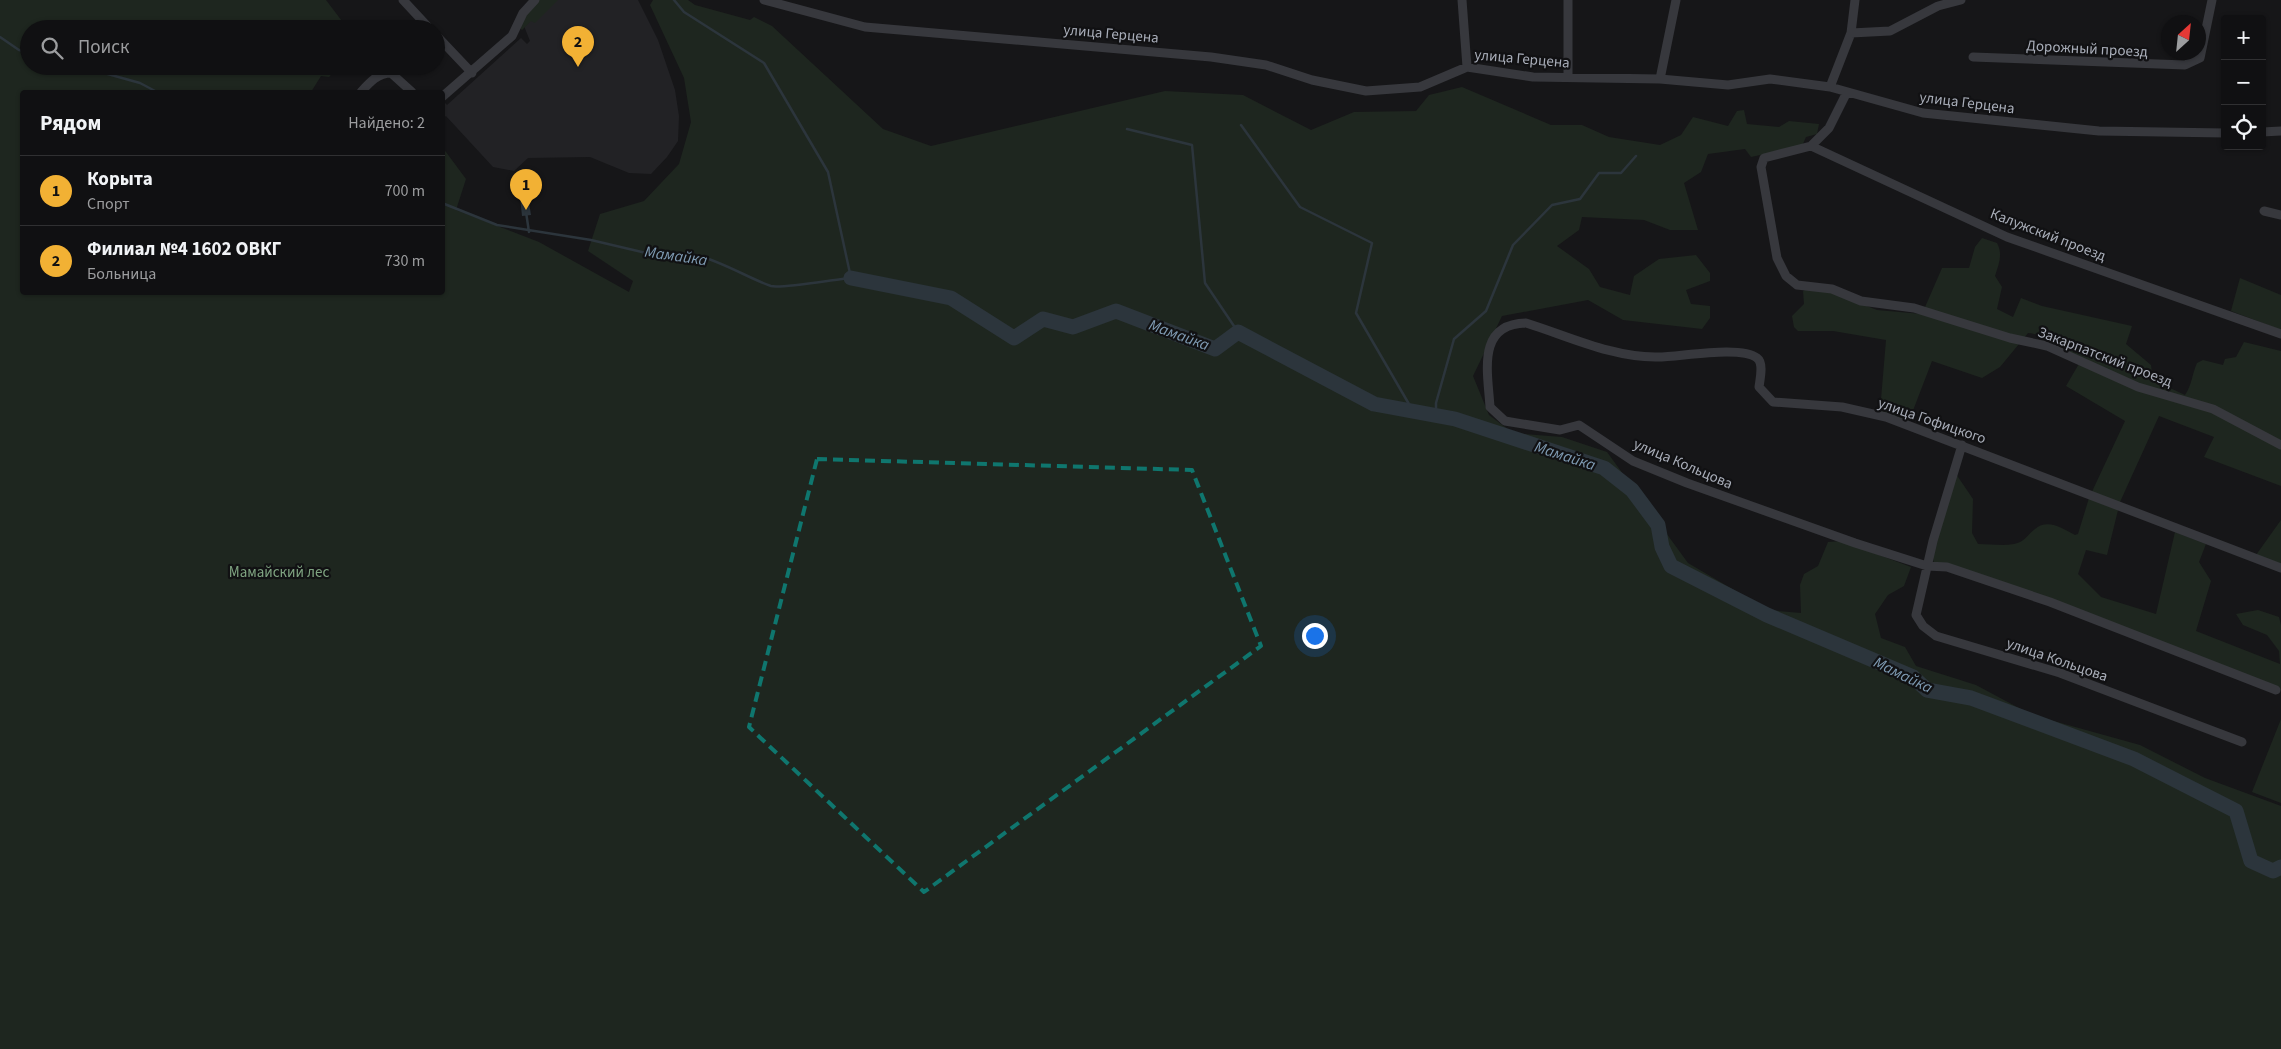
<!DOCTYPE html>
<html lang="ru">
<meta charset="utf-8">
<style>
body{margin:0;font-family:"Source Sans 3",sans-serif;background:#19191b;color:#f1f3f6}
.controls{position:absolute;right:15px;top:15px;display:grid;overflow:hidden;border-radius:5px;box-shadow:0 1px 4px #0004}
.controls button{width:45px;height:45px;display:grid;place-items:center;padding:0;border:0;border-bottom:1px solid #303032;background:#101012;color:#f1f3f6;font:25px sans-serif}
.compass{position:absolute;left:2161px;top:15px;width:45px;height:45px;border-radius:50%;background:#101012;box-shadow:0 1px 4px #0004;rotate:27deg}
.you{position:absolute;left:1314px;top:635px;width:18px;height:18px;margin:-12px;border:4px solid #fff;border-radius:50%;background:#1a73e8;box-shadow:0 0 0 8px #1a73e833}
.badge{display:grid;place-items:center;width:32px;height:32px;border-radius:50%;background:#f2b134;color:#111;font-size:16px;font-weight:700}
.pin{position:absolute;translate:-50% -41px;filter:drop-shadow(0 1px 2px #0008)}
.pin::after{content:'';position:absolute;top:26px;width:18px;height:15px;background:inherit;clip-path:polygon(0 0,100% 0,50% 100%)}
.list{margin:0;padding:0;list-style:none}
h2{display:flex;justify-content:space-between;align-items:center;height:65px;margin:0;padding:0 20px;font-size:21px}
h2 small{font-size:16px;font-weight:400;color:#9c9d9f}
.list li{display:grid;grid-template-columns:32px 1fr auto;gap:15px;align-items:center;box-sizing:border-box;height:70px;padding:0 20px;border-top:1px solid #303032}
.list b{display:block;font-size:19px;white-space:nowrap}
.list p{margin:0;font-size:16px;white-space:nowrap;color:#9c9d9f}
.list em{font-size:16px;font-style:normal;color:#9c9d9f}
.icon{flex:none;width:28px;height:28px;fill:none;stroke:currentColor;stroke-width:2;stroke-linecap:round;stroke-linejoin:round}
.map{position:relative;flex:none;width:2281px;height:1049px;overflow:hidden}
.search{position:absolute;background:#101012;box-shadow:0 1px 4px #0004;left:20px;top:20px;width:425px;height:55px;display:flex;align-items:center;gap:12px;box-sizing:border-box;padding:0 18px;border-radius:28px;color:#9c9d9f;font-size:19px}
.panel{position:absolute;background:#101012;box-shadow:0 1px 4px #0004;left:20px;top:90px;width:425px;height:205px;border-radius:5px}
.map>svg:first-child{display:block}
.built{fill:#222225}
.green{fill:#1e261f}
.water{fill:#2c353c}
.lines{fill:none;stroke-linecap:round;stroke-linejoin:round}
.stream{stroke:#2c353c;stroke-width:2.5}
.river{stroke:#2c353c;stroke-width:15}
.street{stroke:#37383d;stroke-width:9}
.marked{fill:none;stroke:#0f766e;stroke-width:4;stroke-dasharray:10 6;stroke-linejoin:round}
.labels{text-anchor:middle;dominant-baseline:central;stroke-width:4.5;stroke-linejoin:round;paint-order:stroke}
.street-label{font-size:15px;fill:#a8adb8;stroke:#111113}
.park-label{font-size:15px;fill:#7fa381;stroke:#111113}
.water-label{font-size:16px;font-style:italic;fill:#7f9bb3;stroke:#111113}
</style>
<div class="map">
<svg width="2281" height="1049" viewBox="0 0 2281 1049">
<rect width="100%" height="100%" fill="#161618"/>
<path class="built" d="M550 0H638L658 40 675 90 679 116 678 141 667 157 651 174 629 173 590 157 528 158 514 171 493 167 446 116 443 118V101L447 105 521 38 527 44 530 41 524 26Z"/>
<path class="green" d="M0 0H326L348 29H29V66H339L329 77 321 76 311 92H22V292H442L443 148 466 179 456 210 539 242 629 292 633 281 588 251 600 214 644 201 679 164 691 122 684 78 650 5 653 0H688L695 5 750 20 754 17 772 26 883 129 931 146 1165 91 1243 95 1311 130 1354 112 1416 111 1429 95 1462 87 1551 125H1582L1609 137 1660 145 1681 135 1693 117 1728 126 1737 111 1744 110 1747 124 1779 127 1789 121 1819 124 1817 134 1806 137 1802 146 1751 157 1745 149 1708 154 1701 172 1684 183 1698 230H1670L1644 220 1582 217 1579 230 1557 246 1589 269 1600 287 1630 295 1634 276 1659 259 1696 255 1710 273V281L1686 290 1691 304 1710 306V318L1702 329 1623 320 1588 300 1502 316 1473 376 1489 415 1513 433 1562 437 1607 452 1688 563 1768 610 1801 613 1800 585 1804 574 1818 566 1828 542 1842 541 1911 567 1904 586 1888 595 1875 614 1881 638 1905 647 1916 666 1976 685 2032 715 2140 745 2205 778 2281 806V1049H0Z
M539 0H558L535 23 531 21 522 30 520 28 525 16Z
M1982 238 1997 243C2003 254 1999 264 1995 276L2002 287 1997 309 2013 317 2021 298 2042 306 2132 326 2126 344 2151 365 2153 380 2185 395C2192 385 2192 374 2197 363L2203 360 2223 365 2225 359 2236 357 2244 342 2281 351V486L2204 457 2214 437 2159 416 2120 502 2107 555 2086 550 2078 574 2101 597 2156 614 2175 532 2206 544 2199 562 2211 581 2196 631 2280 664 2279 651 2267 635 2243 625 2236 614 2258 610 2279 617 2281 625V690L1934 564 1932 551 1956 474 1973 499 1972 533 1978 544C1990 544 2003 546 2014 544 2025 542 2028 534 2035 529 2048 518 2063 529 2075 535L2078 534 2089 498 2125 421 2066 386 2080 362C2071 349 2044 334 2028 333L2000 367 1982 378 1932 361 1909 421 1880 411 1886 340 1833 331H1798L1794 327 1792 316 1804 304 1803 291 1805 290 1829 291 1877 310 1922 314 1942 268H1969L1975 247Z
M2240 278 2281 295V330L2231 311Z
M2281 520V564L2256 555Z
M2281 719V803L2252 792Z"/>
<path class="water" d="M528 196 531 215 522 216 520 197Z"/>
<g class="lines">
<path class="stream" d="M0 37 19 50 29 52
M79 66 140 83 157 92
M1241 125 1300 207 1372 243 1356 313 1413 411
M1127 129 1192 145 1205 283 1238 332
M442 203 497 225 591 240 663 257C693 242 741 276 771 286 781 289 836 279 851 278L828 172 764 63 684 12 674 0
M526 212 529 232
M1436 416V403L1454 339 1486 311 1513 245 1552 205 1580 199 1599 173H1621L1636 156"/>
<path class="river" d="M851 278 951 298 1014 338 1043 319 1073 327 1116 311 1215 349 1238 332 1374 404 1455 419 1604 468 1632 490 1658 525 1662 547 1671 566 1767 615 1913 677 1927 690 1971 698 2134 759 2236 811 2251 861 2273 871 2281 867"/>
<path class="street" d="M403 0 430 29
M764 0 865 27 1211 57 1266 65 1312 80 1366 91 1420 87 1467 67 1533 77 1660 79 1728 85 1770 79 1830 87 1923 113 2099 131 2225 133
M1462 0 1467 67
M1851 33 1890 31 1938 6 1961 0
M436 35 472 73
M1973 57 2185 65 2200 58 2212 0
M1568 77V0
M1660 79 1676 0
M1830 87 1851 33 1855 0
M361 92C370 82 378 73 391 73L412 92
M1847 92 1829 128 1811 146 1764 158 1761 167 1777 258 1786 276 1797 285 1832 289 1861 301 1914 308 2010 338 2047 346 2138 387 2213 409 2281 445
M442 97 512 36 523 13 535 0
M2262 132 2281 131
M1811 146 2007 237 2281 334
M2264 211 2281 215
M1962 445 1933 541 1916 615 1923 626 1936 636 2060 673 2242 742
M2276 690 2050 602 1947 567 1927 566 1855 543 1687 483 1633 461 1579 425 1560 430 1505 421 1490 407C1488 373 1476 324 1526 323 1568 336 1613 358 1658 357 1680 357 1741 345 1757 358 1764 363 1760 379 1759 387L1773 402 1842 407 1886 417 2281 568"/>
</g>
<path class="marked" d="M817 459 1192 470 1261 646 924 892 749 727Z"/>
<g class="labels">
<g class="street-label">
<text transform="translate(1111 34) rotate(5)">улица Герцена</text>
<text transform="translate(2087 49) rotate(3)">Дорожный проезд</text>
<text transform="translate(1522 59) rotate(5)">улица Герцена</text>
<text transform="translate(1967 103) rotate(7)">улица Герцена</text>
<text transform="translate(2048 235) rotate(21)">Калужский проезд</text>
<text transform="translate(2105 357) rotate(21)">Закарпатский проезд</text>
<text transform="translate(1932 421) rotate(19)">улица Гофицкого</text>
<text transform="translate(1683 464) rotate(23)">улица Кольцова</text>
<text transform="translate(2057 660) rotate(19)">улица Кольцова</text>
</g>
<g class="park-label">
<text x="279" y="572">Мамайский лес</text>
</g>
<g class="water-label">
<text transform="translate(676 256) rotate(8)">Мамайка</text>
<text transform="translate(1179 335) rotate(20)">Мамайка</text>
<text transform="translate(1565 456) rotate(18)">Мамайка</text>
<text transform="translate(1903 675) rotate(26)">Мамайка</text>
</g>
</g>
</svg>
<div class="controls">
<button>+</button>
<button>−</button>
<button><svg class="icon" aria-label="locate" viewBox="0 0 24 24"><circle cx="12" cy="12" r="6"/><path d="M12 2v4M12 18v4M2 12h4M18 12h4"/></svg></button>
</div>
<svg class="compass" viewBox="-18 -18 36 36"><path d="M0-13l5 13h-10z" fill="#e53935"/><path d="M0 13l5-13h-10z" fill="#9c9d9f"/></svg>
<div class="you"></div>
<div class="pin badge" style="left:526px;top:210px">1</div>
<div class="pin badge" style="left:578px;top:67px">2</div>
<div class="search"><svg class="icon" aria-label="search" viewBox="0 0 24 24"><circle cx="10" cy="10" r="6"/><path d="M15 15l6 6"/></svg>Поиск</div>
<section class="panel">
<h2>Рядом<small>Найдено: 2</small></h2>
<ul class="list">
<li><span class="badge">1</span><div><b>Корыта</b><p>Спорт</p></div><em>700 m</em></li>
<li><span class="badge">2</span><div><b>Филиал №4 1602 ОВКГ</b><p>Больница</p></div><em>730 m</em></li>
</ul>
</section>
</div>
